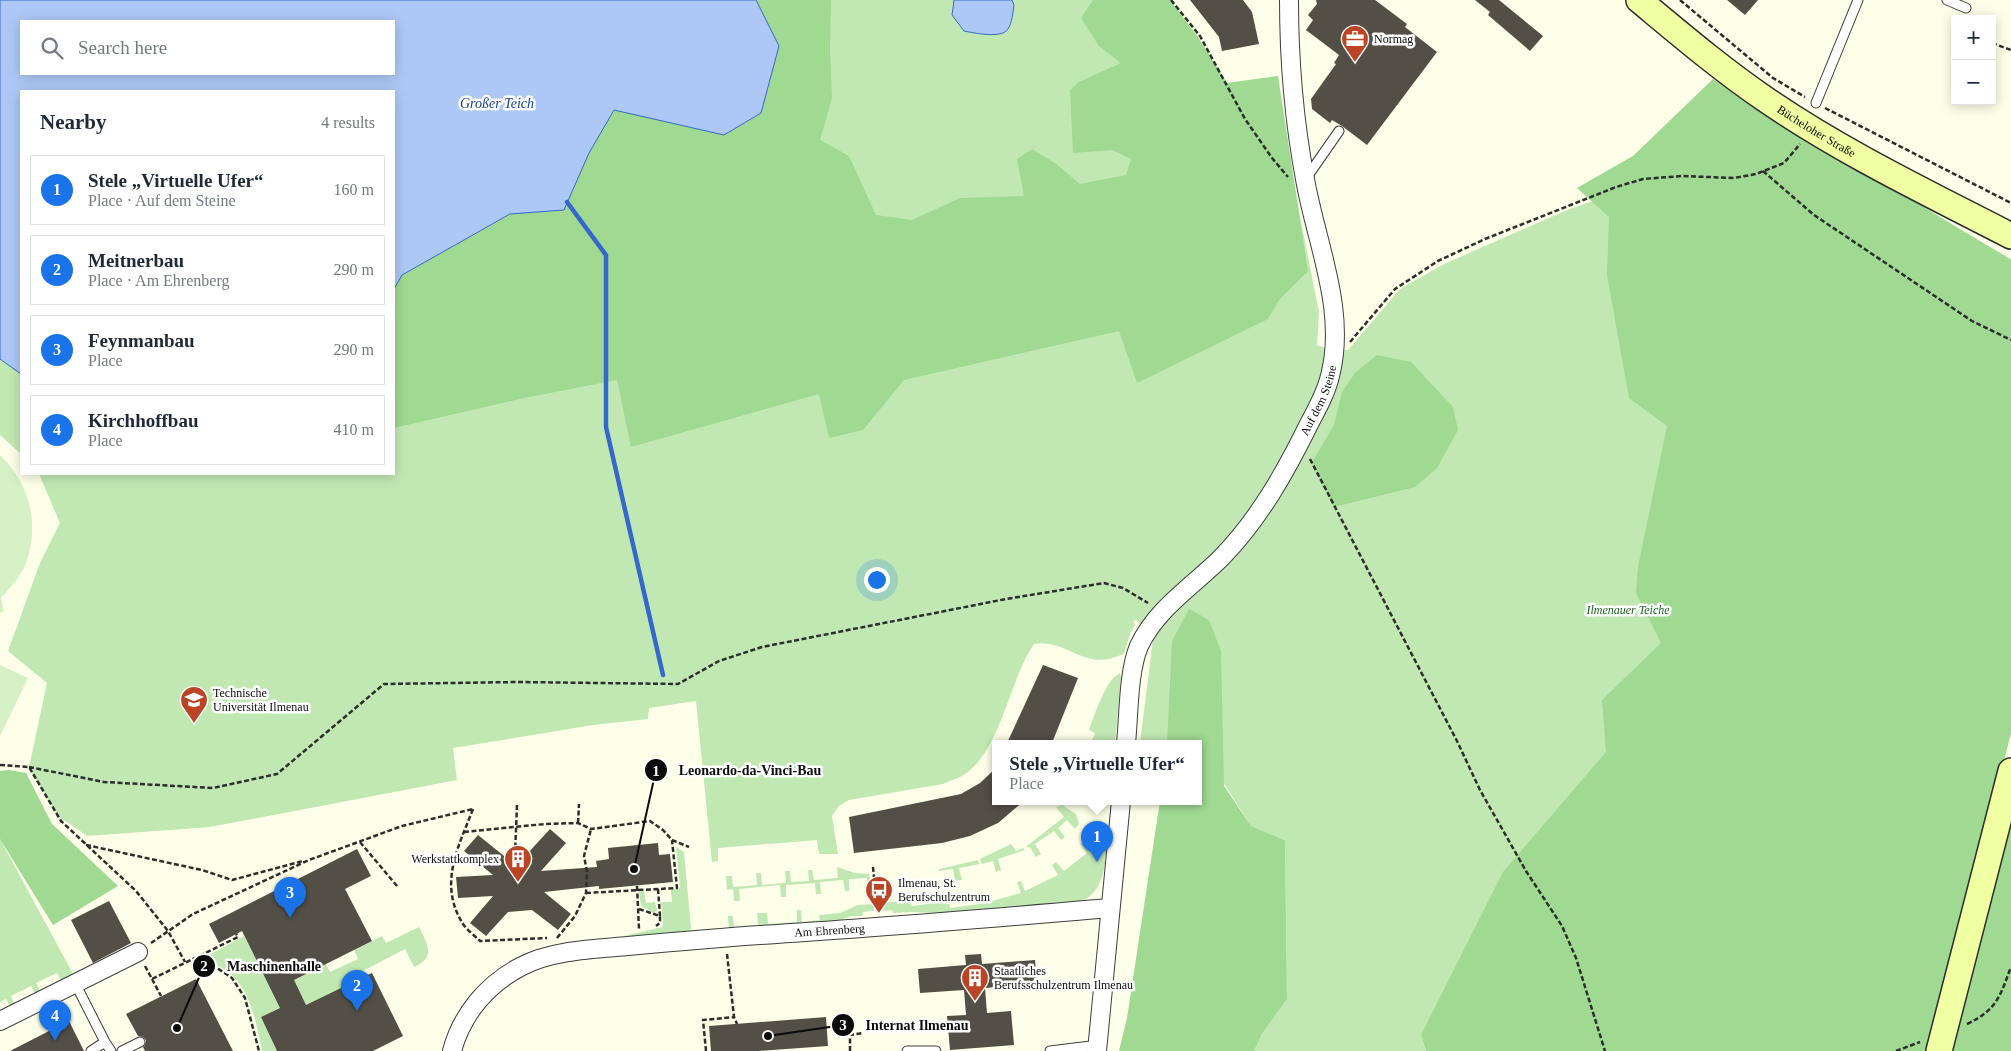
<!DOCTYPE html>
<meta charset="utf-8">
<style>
body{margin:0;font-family:Georgia,serif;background:#f6f6f7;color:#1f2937}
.controls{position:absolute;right:15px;top:15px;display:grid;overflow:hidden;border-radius:0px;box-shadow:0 2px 12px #0003}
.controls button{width:45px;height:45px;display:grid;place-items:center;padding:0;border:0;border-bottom:1px solid #e0e1e3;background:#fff;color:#1f2937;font:25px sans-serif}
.you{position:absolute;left:876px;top:579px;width:18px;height:18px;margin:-12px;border:4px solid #fff;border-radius:50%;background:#1a73e8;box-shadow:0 0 0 8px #1a73e833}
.badge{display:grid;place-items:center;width:32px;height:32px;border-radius:50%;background:#1a73e8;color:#fff;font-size:16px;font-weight:700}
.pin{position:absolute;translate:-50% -41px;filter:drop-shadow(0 1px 2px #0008)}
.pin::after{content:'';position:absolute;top:26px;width:18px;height:15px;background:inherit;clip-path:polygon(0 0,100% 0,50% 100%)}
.popup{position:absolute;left:992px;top:740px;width:210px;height:65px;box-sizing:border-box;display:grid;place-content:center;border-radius:0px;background:#fff;filter:drop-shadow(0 1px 4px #0005);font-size:16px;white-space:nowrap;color:#747a83}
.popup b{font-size:19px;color:#1f2937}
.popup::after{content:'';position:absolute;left:50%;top:100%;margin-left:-10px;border:10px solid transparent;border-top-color:#fff}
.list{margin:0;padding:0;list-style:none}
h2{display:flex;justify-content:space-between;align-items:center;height:65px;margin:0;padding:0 20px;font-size:21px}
h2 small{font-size:16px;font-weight:400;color:#747a83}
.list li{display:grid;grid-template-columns:32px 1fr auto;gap:15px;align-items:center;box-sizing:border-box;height:70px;margin:0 10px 10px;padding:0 10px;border:1px solid #e0e1e3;border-radius:0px}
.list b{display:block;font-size:19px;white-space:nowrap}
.list p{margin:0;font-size:16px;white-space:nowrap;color:#747a83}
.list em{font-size:16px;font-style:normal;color:#747a83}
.icon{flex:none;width:28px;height:28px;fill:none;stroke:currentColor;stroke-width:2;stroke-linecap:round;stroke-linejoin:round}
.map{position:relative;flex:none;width:2011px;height:1051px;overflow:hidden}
.search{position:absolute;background:#fff;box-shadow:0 2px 12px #0003;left:20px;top:20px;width:375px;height:55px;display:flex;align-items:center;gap:12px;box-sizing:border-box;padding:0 18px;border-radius:0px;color:#747a83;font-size:19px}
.panel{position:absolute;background:#fff;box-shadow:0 2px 12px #0003;left:20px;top:90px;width:375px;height:385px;border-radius:0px}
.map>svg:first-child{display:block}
.green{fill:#c1e8b3;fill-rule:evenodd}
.forest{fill:#9fd992}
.pitch{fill:#d6f0c5}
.water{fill:#adc8f6;stroke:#3468cd;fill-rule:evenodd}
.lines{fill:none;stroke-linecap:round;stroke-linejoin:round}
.stream{stroke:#3468cd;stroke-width:4.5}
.building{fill:#534f47}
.lane-casing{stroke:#3e3e3e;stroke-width:11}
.street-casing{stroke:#3e3e3e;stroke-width:20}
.secondary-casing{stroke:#2d2d2d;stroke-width:28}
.path{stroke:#2d2d2d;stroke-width:2.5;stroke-dasharray:5 2.5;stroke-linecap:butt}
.lane{stroke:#fff;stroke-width:9}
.street{stroke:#fff;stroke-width:18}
.secondary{stroke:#f1ffa3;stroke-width:25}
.labels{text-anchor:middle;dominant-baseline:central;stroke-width:5;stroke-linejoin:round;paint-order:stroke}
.poi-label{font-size:12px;fill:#0b0b0b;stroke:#fff;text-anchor:start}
.street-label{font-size:12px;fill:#0b0b0b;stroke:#fff}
.park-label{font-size:12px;font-style:italic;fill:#1c6220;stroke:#fff}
.water-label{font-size:14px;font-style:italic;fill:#153d9c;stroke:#fff}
.leader{fill:none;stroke:#0b0b0b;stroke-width:2}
.callout-dot{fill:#0b0b0b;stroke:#fff;stroke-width:2}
.mark-label{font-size:15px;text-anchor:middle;font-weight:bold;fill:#fff}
.callout-label{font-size:14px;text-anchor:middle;font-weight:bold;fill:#0b0b0b;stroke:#fff;stroke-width:5;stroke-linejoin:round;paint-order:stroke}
</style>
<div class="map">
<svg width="2011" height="1051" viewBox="0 0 2011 1051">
<rect width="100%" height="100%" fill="#fdffe8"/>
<path class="green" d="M0 0H1161L1294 187 1319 312 1317 345 1332 350H1348L1400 289 1444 264 1567 210 1641 184 1811 143 2011 259V733L1421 1035 1426 1051H1254L1262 1034 1287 999 1285 840 1251 826 1198 743H1140L1153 639 1136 620 1133 621 1135 625 1130 634 1124 654C1116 657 1107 660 1098 660 1076 658 1057 639 1034 644 1010 679 1002 743 970 770 963 777 952 780 943 784L849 800 839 806 832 816 838 854H819L817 840 718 848V861L712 862 696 701 649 708 648 719 593 725 453 748 457 780 210 827 87 836 58 816 29 768 47 683 8 651 40 563 60 523 39 474H394V91H21V454L0 435ZM21 21H394V74H21Z
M1120 673 1121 678 1115 743H1091L1095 733 1089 730C1095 715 1105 680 1120 673Z
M1062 805 1076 814 1079 824 1075 829 1067 820 1058 828 1065 837 1061 840 1054 831 1035 844 1041 854 1036 857 1030 847 1028 848 1027 846 1064 817 1056 807Z
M1097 826 1108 828C1105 855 1109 890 1080 902L955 914 913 912 893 913 892 910 881 911 880 903 910 900 912 906 949 901 950 908 980 904 978 892H983L985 903 1021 893 1017 882 1021 881 1025 891 1058 875 1052 865 1056 862 1064 871 1087 853 1080 844 1085 840 1092 848 1100 840 1093 832Z
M0 839 72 972 71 977 62 982 57 973 36 983 41 993 36 995 31 986 11 996 15 1006 11 1008 6 999 0 1002Z
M1011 844 1016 851 1023 848 1025 850 998 859 1001 870 996 872 993 861 982 864 980 859Z
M676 847 684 852 691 928 690 933 616 938 662 927 663 924 661 902H672L671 890 680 888Z
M978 860 979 864 959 868 962 880H955L953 869 939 871V869Z
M837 867 855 873 869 874 872 889H867V878L849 879V891H845L843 880 820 882 821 894H816L815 883 786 885V897H781L780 885 739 889 740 901H734L733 889 727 890 726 876H732L733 887 757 885 756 873H761L762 885 786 883 785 871H790L791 882 809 881 808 870H812L814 880 838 878Z
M644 891 646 903 655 902 657 910 654 913 641 906 639 892Z
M873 904 874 911 863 912 862 916H851L825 926 729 930 728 916H733L734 927 758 925 757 913H767L768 924 797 922V910H801L802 922 820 920 819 915 840 913 858 905Z
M419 927C428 945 436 957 414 967L405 949 355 975 356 981 312 1019 302 997 261 1017 277 1051H262C257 1026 252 997 234 977 226 968 214 966 207 956L244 936 272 991 326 964 330 972 358 959 354 950 382 936 386 943Z"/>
<path class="forest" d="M756 0H831L830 49 832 98 820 140 849 156 876 215 912 220 960 198 1024 196 1017 159 1032 149 1055 163 1080 184 1126 175 1131 159 1112 150 1073 153 1070 90 1079 82 1121 63 1099 46 1081 18 1093 0H1170L1198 37 1227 83 1278 76 1308 271 1279 300 1268 319 1137 383 1119 331 904 380 863 430 829 438 819 394 631 447 617 380 524 398 394 428V289L402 275 511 214 564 210 589 153 614 110 779 46Z
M1713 79 2011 260V733L1930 1051H1426L1421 1035 1503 872 1606 752 1602 700 1661 643 1636 593 1638 567 1667 426 1629 398 1607 275 1609 217 1577 188 1633 156Z
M1377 355 1411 362 1453 407 1458 430 1437 468 1415 487 1334 507 1312 462 1334 425 1342 392 1355 373Z
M1189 609 1209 620 1221 651 1224 786 1251 826 1285 840 1287 999 1262 1034 1254 1051H1119L1127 1018 1160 801H1198V743H1167L1172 641Z
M9 770 26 773 52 824 118 886 53 925 0 839V771Z
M2011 797V1051H1947Z"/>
<path class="pitch" d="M0 455C31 485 41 527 24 568 18 579 9 589 1 598L4 611 0 613Z
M0 665 28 678 0 736Z"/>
<path class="water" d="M0 0H756L779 46 761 113 724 135 614 110 589 153 564 210 510 214 402 275 394 289V91H21V374L0 359ZM21 21H394V74H21Z
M954 0H1012L1014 5C1013 12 1012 23 1008 29 1002 39 974 33 964 31L952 15Z"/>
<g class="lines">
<path class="stream" d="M567 202 606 255V427L663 675"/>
</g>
<path class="building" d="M1190 0H1243L1252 12 1259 44 1222 51 1219 37Z
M1316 0H1375L1407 24 1405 27 1437 52 1367 145 1342 126 1332 120 1330 123 1312 109 1311 99 1336 64 1334 63 1339 55 1306 30 1313 20 1308 15 1317 4Z
M1475 0H1499L1543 36 1530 51 1488 15 1490 12Z
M1727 0H1758L1745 15Z
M1043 665 1078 678 1052 743H1007Z
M996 768V801H1024L998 823 970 836 942 843 854 853 849 817 961 794 980 783Z
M550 829 566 843 541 871 597 867 596 861 609 859 608 848 658 843 659 855 670 854 673 882 599 889V886L544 892 571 914 558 930 532 910 508 912 486 936 470 923 493 896 458 898 456 877 493 875 464 851 478 835 504 856 527 854Z
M357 849 371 876 345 889 372 941 294 980 306 1005 372 973 403 1036 373 1051H277L261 1017 280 1008 242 931 219 943 209 924Z
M109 901 131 943 93 963 71 920Z
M981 954 982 964 1035 960 1037 984 985 988 987 1013 1011 1011 1014 1045 950 1050 947 1016 966 1015 964 990 920 993 918 969 966 965 965 955Z
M196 979 233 1051H145L143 1047 145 1045 146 1040 143 1037 138 1036 126 1014Z
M826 1017 828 1046 758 1051H711L709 1026Z
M69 1021 84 1051H10L51 1030Z"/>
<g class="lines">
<defs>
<path id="lane" d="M1947 0 1966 8
M1816 103 1858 0
M1307 177 1339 131
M75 983 105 1042 111 1051
M91 1051 105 1042
M122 1051 140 1042
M907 1051H936
M1050 1051 1099 1045"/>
<g id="street">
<path id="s1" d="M1126 743C1129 715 1128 672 1139 646 1157 608 1193 586 1222 557 1259 519 1286 471 1309 424 1317 409 1326 393 1330 376 1347 310 1316 243 1305 179 1294 120 1289 60 1289 0"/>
<path d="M0 1021 138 952"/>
<path id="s2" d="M452 1051C462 1014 487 984 522 966 553 950 594 949 628 946 672 942 716 938 760 935 877 928 993 918 1110 908"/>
<path d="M1097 1051 1121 801"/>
</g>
<g id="secondary">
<path id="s3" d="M1639 0C1680 34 1721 69 1765 99 1842 152 1928 193 2011 236"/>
<path d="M1939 1051 2011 771"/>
</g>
</defs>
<use href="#lane" class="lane-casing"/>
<use href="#street" class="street-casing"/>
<use href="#secondary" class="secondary-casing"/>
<path class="path" d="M1171 0 1200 36 1245 119 1272 158 1288 177
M1680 0 1773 78 1805 97
M1992 43 2011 50
M1825 108 2011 203
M1763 171 1814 215 1972 321 2011 340
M1350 342 1395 289 1438 261 1485 239 1616 187 1643 179 1682 176 1734 178 1756 174 1784 163 1800 144
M1310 459 1457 741 1480 790 1526 871 1562 926 1576 958 1605 1051
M0 765 29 767 61 821 136 891 168 931 185 962
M29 767 104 782 213 788 277 774 384 684 518 682 678 684 719 661 762 647 1006 599 1104 583 1123 588 1148 603
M473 809C458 848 438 884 463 924 467 930 475 936 480 941L547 938
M578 823 579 804
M464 832 545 824 578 823 591 829 650 821 663 830 672 840 689 847
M360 842 397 886
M86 845 202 870 232 880 303 861
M515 855 517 805
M873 867 877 910
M637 886 639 929
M658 889 660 916
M586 893 677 888 672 840
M639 909 660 916V923L656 926
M557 938 575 916 586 893 587 872 584 856 591 829
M151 943 193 914 309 860 402 826 473 809
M201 954 211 964 232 978 245 998 259 1051
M727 954 734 1017 737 1024
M145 966 152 979 238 937 236 934
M152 979 161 996
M44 1017 51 1030
M1967 1024C1997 1010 2000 996 2011 967
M706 1051 703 1020 734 1017
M850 1051V1035L863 1033
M1896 1051 1920 1042"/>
<use href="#lane" class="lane"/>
<use href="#street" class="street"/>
<use href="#secondary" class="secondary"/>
</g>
<defs>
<symbol id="office-pin" viewBox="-11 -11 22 30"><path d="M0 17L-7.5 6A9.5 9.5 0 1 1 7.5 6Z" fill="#ba4423" stroke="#fff"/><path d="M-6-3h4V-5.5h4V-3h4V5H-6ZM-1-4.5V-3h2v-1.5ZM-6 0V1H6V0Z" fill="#fff"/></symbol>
<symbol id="university-pin" viewBox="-11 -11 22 30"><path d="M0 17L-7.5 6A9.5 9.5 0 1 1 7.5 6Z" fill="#ba4423" stroke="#fff"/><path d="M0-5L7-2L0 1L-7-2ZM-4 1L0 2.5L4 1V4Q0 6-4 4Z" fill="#fff"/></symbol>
<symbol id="building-pin" viewBox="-11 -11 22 30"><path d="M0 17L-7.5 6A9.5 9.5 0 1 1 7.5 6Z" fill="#ba4423" stroke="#fff"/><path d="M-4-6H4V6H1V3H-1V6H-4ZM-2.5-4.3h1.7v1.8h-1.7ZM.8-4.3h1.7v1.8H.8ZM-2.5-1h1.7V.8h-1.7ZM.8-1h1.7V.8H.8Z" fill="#fff"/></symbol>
<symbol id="bus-pin" viewBox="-11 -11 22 30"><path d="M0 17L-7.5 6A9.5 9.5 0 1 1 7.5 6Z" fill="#ba4423" stroke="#fff"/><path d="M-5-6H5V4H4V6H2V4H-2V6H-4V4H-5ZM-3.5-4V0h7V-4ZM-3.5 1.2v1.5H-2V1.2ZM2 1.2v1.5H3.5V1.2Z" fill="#fff"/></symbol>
</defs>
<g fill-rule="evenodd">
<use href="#office-pin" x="1339" y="23" width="32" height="43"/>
<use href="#university-pin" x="178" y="684" width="32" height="43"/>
<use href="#building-pin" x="502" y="843" width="32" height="43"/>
<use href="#bus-pin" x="863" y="874" width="32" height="43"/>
<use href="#building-pin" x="959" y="962" width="32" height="43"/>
</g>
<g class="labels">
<g class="poi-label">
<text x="1374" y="39">Normag</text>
<text x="213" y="693">Technische<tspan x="213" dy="14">Universität Ilmenau</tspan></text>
<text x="499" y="859" text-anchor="end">Werkstattkomplex</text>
<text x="898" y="883">Ilmenau, St.<tspan x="898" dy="14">Berufschulzentrum</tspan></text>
<text x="994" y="971">Staatliches<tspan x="994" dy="14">Berufsschulzentrum Ilmenau</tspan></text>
</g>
<g class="street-label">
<text stroke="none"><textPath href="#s3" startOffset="221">Bücheloher Straße</textPath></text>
<text stroke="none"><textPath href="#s1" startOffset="406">Auf dem Steine</textPath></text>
<text stroke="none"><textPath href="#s2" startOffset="424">Am Ehrenberg</textPath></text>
</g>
<g class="park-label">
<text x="1628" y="610">Ilmenauer Teiche</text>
</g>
<g class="water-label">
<text x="497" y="103">Großer Teich</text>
</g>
</g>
<path class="leader" d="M634 869L656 770M177 1028L204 966M768 1036L843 1025"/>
<g class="callout-dot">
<circle cx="634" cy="869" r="5"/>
<circle cx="177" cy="1028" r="5"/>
<circle cx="768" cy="1036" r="5"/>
<circle cx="656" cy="770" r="12"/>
<circle cx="204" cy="966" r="12"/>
<circle cx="843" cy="1025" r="12"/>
</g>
<g class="mark-label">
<text x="656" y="776">1</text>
<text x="204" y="971">2</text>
<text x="843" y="1030">3</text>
</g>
<g class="callout-label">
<text x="750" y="775">Leonardo-da-Vinci-Bau</text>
<text x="274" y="971">Maschinenhalle</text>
<text x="917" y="1030">Internat Ilmenau</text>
</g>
</svg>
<div class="controls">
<button>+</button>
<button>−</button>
</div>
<div class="you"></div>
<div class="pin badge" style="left:1097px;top:862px">1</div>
<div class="popup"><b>Stele „Virtuelle Ufer“</b>Place</div>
<div class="pin badge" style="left:357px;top:1011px">2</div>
<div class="pin badge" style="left:290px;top:918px">3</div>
<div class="pin badge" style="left:55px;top:1041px">4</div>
<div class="search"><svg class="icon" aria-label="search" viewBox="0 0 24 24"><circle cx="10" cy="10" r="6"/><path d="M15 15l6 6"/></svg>Search here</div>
<section class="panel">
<h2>Nearby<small>4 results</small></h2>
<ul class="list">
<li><span class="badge">1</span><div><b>Stele „Virtuelle Ufer“</b><p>Place · Auf dem Steine</p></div><em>160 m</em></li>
<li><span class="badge">2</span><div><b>Meitnerbau</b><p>Place · Am Ehrenberg</p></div><em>290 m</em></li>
<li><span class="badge">3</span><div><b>Feynmanbau</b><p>Place</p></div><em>290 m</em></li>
<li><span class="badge">4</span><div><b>Kirchhoffbau</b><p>Place</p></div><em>410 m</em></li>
</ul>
</section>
</div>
